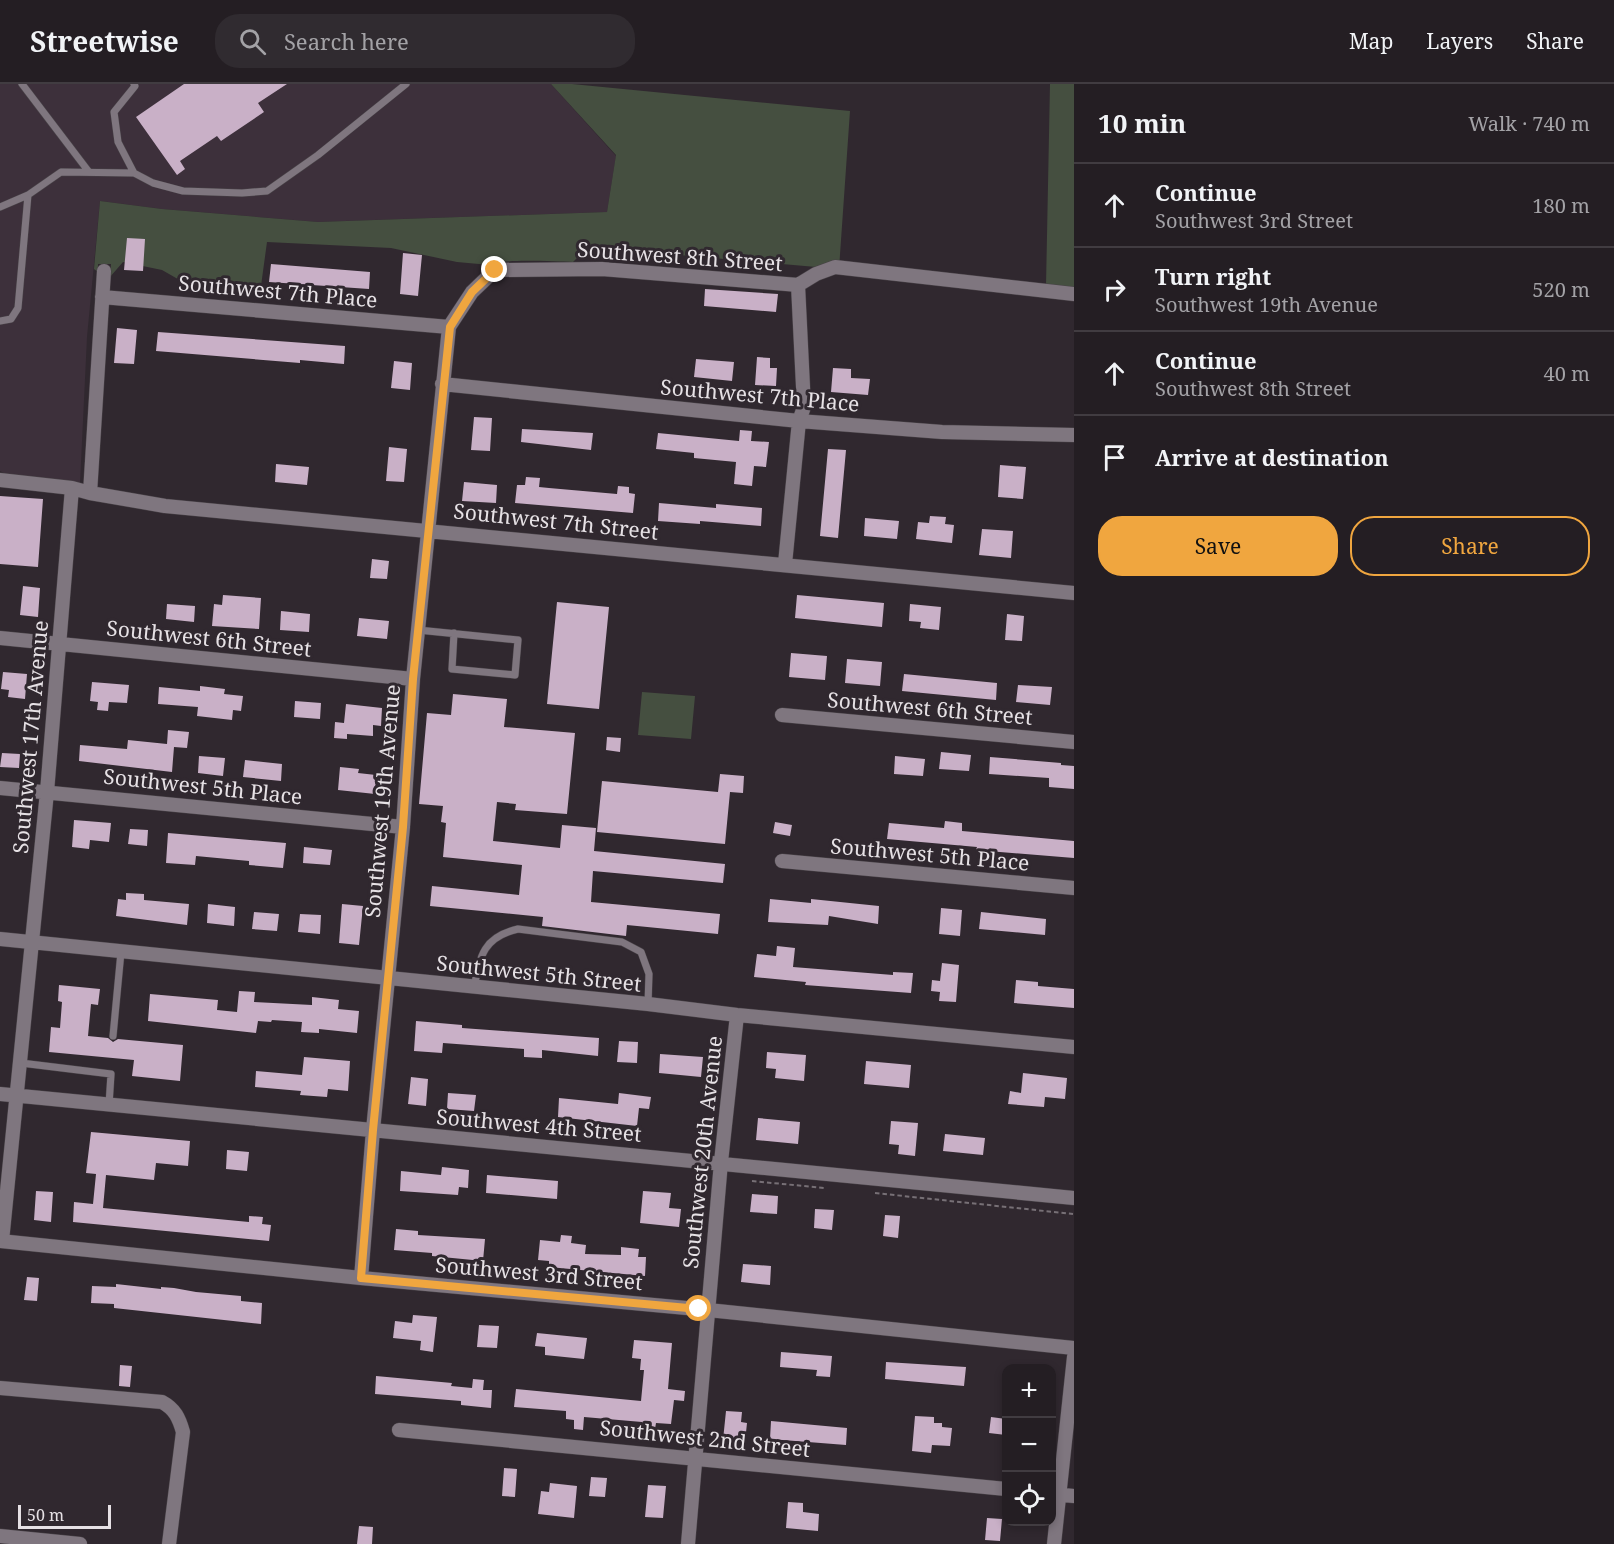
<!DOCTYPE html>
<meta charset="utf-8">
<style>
body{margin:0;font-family:"Noto Serif",serif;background:#302b30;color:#f1f3f6}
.controls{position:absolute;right:18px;bottom:18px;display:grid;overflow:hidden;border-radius:12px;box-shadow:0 3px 9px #0003}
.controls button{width:54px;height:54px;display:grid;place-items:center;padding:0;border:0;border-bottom:2px solid #413c41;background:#241e23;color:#f1f3f6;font:30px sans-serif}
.scale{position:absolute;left:18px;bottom:15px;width:93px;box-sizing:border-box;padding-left:6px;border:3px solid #e6e1e5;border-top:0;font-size:16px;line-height:21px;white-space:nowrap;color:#e6e1e5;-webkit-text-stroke:4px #30282f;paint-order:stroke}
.stop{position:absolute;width:18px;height:18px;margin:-14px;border:4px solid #f0a63f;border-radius:50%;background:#fff}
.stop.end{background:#f0a63f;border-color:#fff;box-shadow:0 2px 6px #0008}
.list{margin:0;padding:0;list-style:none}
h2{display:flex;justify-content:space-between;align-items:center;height:78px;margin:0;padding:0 24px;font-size:26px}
h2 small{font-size:20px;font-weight:400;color:#a3a2a6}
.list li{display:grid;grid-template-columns:39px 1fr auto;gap:18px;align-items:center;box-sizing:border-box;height:84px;padding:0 24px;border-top:2px solid #413c41}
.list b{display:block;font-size:22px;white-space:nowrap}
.list p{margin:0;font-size:20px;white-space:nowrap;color:#a3a2a6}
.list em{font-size:20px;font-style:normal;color:#a3a2a6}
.actions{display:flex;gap:12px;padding:18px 24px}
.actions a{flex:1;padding:14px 0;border:2px solid #f0a63f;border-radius:24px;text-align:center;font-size:21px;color:#f0a63f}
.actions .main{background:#f0a63f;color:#111}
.icon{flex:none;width:33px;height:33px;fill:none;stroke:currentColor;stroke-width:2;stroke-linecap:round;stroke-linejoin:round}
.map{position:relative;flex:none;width:1074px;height:1460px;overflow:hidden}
header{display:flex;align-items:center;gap:36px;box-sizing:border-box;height:84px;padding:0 30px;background:#241e23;border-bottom:2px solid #413c41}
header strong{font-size:28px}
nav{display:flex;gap:33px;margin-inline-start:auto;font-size:21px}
.search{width:420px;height:54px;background:#302b30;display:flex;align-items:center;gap:15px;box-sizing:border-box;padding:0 21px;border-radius:24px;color:#a3a2a6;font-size:22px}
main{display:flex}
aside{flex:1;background:#241e23}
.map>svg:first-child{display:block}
.built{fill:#3d303b}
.green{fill:#454f40}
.building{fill:#c9b0c7}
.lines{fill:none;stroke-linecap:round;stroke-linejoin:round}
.lane-casing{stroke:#494348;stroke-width:8}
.street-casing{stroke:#494348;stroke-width:15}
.path{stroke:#777076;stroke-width:2;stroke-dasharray:4.5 3;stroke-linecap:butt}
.lane{stroke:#7f767f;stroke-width:7}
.street{stroke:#7f767f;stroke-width:14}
.route{stroke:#f0a63f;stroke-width:8}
.labels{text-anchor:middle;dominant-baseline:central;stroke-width:6;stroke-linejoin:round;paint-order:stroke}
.street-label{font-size:21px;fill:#e6e1e5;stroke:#30282f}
</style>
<header>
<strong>Streetwise</strong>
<div class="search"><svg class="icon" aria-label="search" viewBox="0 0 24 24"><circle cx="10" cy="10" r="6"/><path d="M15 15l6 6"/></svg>Search here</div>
<nav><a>Map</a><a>Layers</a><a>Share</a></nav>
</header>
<main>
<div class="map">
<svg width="1074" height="1460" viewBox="0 0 1074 1460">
<rect width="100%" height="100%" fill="#30282f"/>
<path class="built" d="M0 0H551L616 72 607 128 318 138 162 125 100 117 87 253 80 399 4 389 0 387Z"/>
<path class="green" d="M551 0H572L850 27 839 185 588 163 573 178C555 178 504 174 490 181L457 178 391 164 267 158 261 202 204 210 162 186 123 178 110 193 111 180H98V188L94 185 100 117 162 125 318 138 607 128 616 71Z
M1050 0H1074V205L1046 202Z
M642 608 695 612 691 655 638 651Z"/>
<path class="building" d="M184 0H287L258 19 264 28 221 57 217 52 180 77 185 85 177 91 136 33Z
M127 154 145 155 143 187 124 186Z
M403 169 422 171 418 212 400 210Z
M271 180 370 188 369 205 269 198Z
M705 205 778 210 776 228 704 222Z
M117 244 137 246 134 280 114 279Z
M158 248 345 262 344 280 300 276V279L156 267Z
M757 273 770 274V284H777L776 302 755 301Z
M696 275 734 278 732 297 694 293Z
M394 277 412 279 410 306 391 304Z
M833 284 851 285V294L870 295 868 311 831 308Z
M474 333 492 334 490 367 471 366Z
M522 345 593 349 591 366 521 358Z
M740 346 752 347 751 357 769 358 766 383 754 382 752 402 734 400 736 378 694 374V369L656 365 658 349 739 357Z
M389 363 407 365 404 398 386 397Z
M828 365 846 366 838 454 820 452Z
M276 380 309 383 307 401 275 398Z
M1000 381 1026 383 1023 415 998 413Z
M526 393 540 394 539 403 549 404 617 410 618 402 629 403V409L635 410 633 429 515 419 517 401H525Z
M464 398 497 401 496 419 462 417Z
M0 412 43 415 38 483 0 480Z
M659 419 716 424V420L762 424 761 442 700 437V440L658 437Z
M930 432 946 433 945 440 954 441 952 459 916 455 918 438 929 439Z
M865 434 899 437 897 455 864 452Z
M982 445 1013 447 1011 474 979 471Z
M372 475 389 477 387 495 370 494Z
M23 502 40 504 38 533 20 531Z
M223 511 261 514 259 545 212 542 214 520 222 521Z
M797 511 884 519 882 543 795 534Z
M557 518 609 523 599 625 547 620Z
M167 520 195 522 194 538 166 535Z
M910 520 941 523 939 546 920 544 921 538 909 537Z
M281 527 310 530 309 548 280 546Z
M1007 530 1024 532 1022 557 1005 556Z
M359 534 389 537 387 555 357 552Z
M791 569 827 572 825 596 789 593Z
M847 575 882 578 880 602 845 599Z
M3 588 27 590 25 615 8 613 9 606 1 605Z
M904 590 997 599 996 616 902 607Z
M92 598 129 601 127 619 109 618 108 627 97 626 98 618 90 617Z
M1018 601 1052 603 1050 621 1016 618Z
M200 602 225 605 224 610 243 612 241 627 233 626 232 636 197 632 198 623 158 620 159 603 200 607Z
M453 610 507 615 504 643 575 649 567 730 515 726 516 720 497 718 493 757 560 764 562 741 596 744 594 767 725 780 723 799 593 787 591 818 720 830 718 850 627 841 626 852 542 842 543 833 430 822 432 802 519 811 522 781 443 773 446 739 441 738 443 722 419 720 427 629 451 631Z
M295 617 321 619 320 635 294 633Z
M346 620 382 624 381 642 373 641V652L347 650V655L334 654 335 638 344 639Z
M168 646 189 648 187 664 174 663 172 688 79 677 80 661 127 665 128 656 167 660Z
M607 653 621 654 620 668 606 666Z
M941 668 971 671 969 687 939 685Z
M2 669 20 670 19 684 0 683Z
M199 672 225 674 223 692 198 689Z
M895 672 925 675 923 692 894 690Z
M990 673 1061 679V681L1074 682V705L1049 703V694L989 690Z
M245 676 282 680 281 697 243 693Z
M340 683 359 685 358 689 376 691 375 710 338 706Z
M720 690 744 692 743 709 730 708 725 760 597 748 602 697 718 708Z
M74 736 111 739 109 758 90 756 89 765 72 763Z
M945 737 962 739V747L1074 757V774L976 766 977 763 887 755 889 739 944 744Z
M775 738 792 741 790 752 773 749Z
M130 745 148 746 147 762 128 760Z
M168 749 286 759 283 784 249 781V777L196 772 195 781 166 779Z
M304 763 332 766 330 781 303 779Z
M126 809 144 810V816L189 820 187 841 116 832 118 815 126 816Z
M770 815 811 819V815L879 822 878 840 829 832 828 841 768 838Z
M208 820 235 823 234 842 207 839Z
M342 820 363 822 359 861 339 859Z
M941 824 962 826 960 852 939 850Z
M254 828 279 830 277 847 252 845Z
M981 828 1046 835 1045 851 979 845Z
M300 830 321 831 320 850 298 848Z
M777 862 795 864 793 883 893 891V888L913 889 911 909 805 901 806 898 754 893 757 870 776 872Z
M942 879 959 881 956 918 939 917 940 908 931 907 932 896 940 897Z
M1016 896 1038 898V902L1074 905V924L1014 919Z
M59 901 100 905 98 921 91 920 88 952 108 954 113 958 118 955 183 961 180 997 132 992 134 976 49 968 51 943 60 944 62 918 58 917Z
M239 907 255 908 254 918 312 921V913L339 916 338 925 359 927 357 949 319 945V949L301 948 302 938 272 936 271 938 258 937 256 949 148 937 150 910 218 916 217 926 237 928Z
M416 937 462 941V944L599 954 598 972 542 966V974L524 973V965L443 959 442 969 414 967Z
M619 957 638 958 637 979 617 978Z
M767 968 806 971 804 997 775 994 776 985 766 984Z
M660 970 703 973 701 993 659 989Z
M304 973 350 977 348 1007 328 1005 327 1013 300 1011 301 1007 255 1003 256 987 302 991Z
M866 977 911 981 909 1004 864 1000Z
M1023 989 1067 994 1065 1015 1045 1013 1044 1023 1008 1020 1010 1007 1021 1009Z
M411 993 428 995 426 1022 408 1020Z
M448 1009 476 1011 474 1027 447 1025Z
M619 1009 651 1013 649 1025 639 1024 637 1042 558 1033 559 1014 618 1020Z
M758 1034 800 1038 798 1060 756 1056Z
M891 1037 918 1039 915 1072 898 1070 899 1061 889 1060Z
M91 1048 190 1057 188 1082 156 1079 154 1096 106 1091 103 1124 249 1138V1132L263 1133 262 1140 271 1141 269 1157 73 1138 74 1118 93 1120 96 1090 86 1089Z
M945 1050 985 1054 983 1071 943 1067Z
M227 1066 249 1068 247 1087 226 1085Z
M442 1083 469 1086 468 1104 459 1103 458 1111 400 1107 401 1087 441 1091Z
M487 1091 558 1097 557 1115 486 1109Z
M36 1107 53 1108 51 1138 34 1136Z
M643 1107 671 1109 669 1124 681 1125 679 1143 640 1139Z
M752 1110 778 1112 777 1130 750 1128Z
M815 1125 834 1126 832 1146 814 1144Z
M885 1131 900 1132 898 1154 883 1152Z
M396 1145 418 1147V1151L485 1155 483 1177 432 1172V1169L394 1166Z
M561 1151 572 1152 571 1159 586 1161 585 1170 621 1171V1163L639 1165 638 1173H646L645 1192 549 1183V1177L538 1176 540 1156 560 1158Z
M743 1180 771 1182 770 1201 741 1198Z
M27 1193 39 1194 37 1217 24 1216Z
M116 1200 161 1205V1203L174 1204 196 1208 241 1212V1217L262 1219 261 1240 114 1224V1220L91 1219 92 1202 116 1203Z
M413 1231 437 1233 433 1268 420 1266 421 1257 393 1254 395 1237 412 1239Z
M479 1241 499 1242 497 1264 477 1263Z
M537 1249 587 1254 584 1275 545 1271V1263L535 1262Z
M634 1256 672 1259 668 1305 685 1307 684 1317 674 1316 671 1340 656 1339 655 1345 642 1344V1338L584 1333 583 1346 574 1345V1336L566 1335V1327L514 1323 516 1305 641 1317 644 1286H640L641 1275 632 1274Z
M781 1268 832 1272 830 1293 816 1292 817 1286 780 1283Z
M886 1278 966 1283 964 1302 885 1295Z
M120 1281 132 1282 130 1303 119 1302Z
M376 1292 452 1299 451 1302 472 1304 473 1295 484 1296 483 1306H492L491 1324 461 1321V1317L375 1310Z
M726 1327 742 1328 741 1338 747 1339 745 1358 723 1356Z
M915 1332 934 1333V1339H942V1343L952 1344 950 1362 932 1361 931 1369 912 1367Z
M991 1333 1006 1335V1351L989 1349Z
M771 1337 847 1344 846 1361 770 1355Z
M504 1384 517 1385 515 1413 502 1412Z
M591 1393 607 1394 605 1413 589 1412Z
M550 1399 577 1402 574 1434 538 1430 541 1407 549 1408Z
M648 1401 666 1402 663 1434 645 1433Z
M788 1418 803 1419V1428L819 1430 818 1447 786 1444Z
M987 1434 1002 1435 1000 1457 985 1456Z
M359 1442 373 1443 372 1460H357Z"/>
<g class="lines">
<defs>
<path id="lane" d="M22 0 89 88
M134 0 135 2 114 28 118 58 134 89
M0 123 28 111
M0 237 11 235 18 224 28 111 61 88 134 89 153 99 183 107 242 109 267 107 318 71 406 0
M418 546 518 556 515 591 452 585 454 549
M474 904C480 872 483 853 518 845L622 858 641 868 649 890 648 920
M113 952 121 868
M21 979 111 990 109 1021"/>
<path id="street" d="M102 213 449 243
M442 300 799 337 942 348 1074 351
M0 396 72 404 90 409 165 422 1074 509
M90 409 104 187
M785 480 799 337 804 323 798 201
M0 554 413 595
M782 631 1074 658
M0 704 403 743
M782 777 1074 804
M0 855 648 920 737 931 1074 963
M0 1010 1074 1114
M0 1157 361 1194 708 1226 1074 1264
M2 1157 47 708 72 404
M361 1194 373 1046 403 743 413 595 449 243 472 208 495 186 602 185 798 201 816 190 835 183 1074 210
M0 1304 162 1318C175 1325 179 1334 183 1348L169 1460
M399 1346 1006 1405
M1052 1410 1074 1412
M0 1452 80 1460
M688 1460 721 1078 737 931
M1054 1460 1074 1273"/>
</defs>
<use href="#lane" class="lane-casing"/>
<use href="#street" class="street-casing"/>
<path class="path" d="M752 1097 824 1104
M875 1109 1073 1130"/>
<use href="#lane" class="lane"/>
<use href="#street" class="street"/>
</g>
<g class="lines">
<path class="route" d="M495 186 472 208 450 243 413 595 403 743 373 1046 361 1194 699 1225"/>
</g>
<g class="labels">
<g class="street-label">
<text transform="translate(680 172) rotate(4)">Southwest 8th Street</text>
<text transform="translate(278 207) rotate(5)">Southwest 7th Place</text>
<text transform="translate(760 311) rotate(5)">Southwest 7th Place</text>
<text transform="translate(556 437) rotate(6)">Southwest 7th Street</text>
<text transform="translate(209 554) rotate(6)">Southwest 6th Street</text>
<text transform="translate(930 624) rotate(5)">Southwest 6th Street</text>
<text transform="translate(30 653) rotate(-85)">Southwest 17th Avenue</text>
<text transform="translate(203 702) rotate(6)">Southwest 5th Place</text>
<text transform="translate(382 717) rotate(-85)">Southwest 19th Avenue</text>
<text transform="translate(930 770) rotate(5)">Southwest 5th Place</text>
<text transform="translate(539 889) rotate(6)">Southwest 5th Street</text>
<text transform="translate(539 1041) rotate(5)">Southwest 4th Street</text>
<text transform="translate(702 1068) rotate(-84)">Southwest 20th Avenue</text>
<text transform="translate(539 1189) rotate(5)">Southwest 3rd Street</text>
<text transform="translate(705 1354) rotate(6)">Southwest 2nd Street</text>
</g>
</g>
</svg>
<div class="controls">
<button>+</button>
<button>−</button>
<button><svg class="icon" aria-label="locate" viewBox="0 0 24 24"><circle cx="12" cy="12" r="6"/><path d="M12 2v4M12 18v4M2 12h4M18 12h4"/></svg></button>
</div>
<div class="scale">50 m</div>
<div class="stop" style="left:699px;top:1225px"></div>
<div class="stop end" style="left:495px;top:186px"></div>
</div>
<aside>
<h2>10 min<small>Walk · 740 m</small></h2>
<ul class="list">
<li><svg class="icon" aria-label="ahead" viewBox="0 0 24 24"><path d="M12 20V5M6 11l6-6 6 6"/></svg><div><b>Continue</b><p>Southwest 3rd Street</p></div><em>180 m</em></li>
<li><svg class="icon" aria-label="right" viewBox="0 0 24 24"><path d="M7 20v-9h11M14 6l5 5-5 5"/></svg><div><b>Turn right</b><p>Southwest 19th Avenue</p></div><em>520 m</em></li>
<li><svg class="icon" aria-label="ahead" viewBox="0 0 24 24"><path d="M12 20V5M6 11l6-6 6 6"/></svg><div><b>Continue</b><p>Southwest 8th Street</p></div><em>40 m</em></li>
<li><svg class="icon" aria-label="arrive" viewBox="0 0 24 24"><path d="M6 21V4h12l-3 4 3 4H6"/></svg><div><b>Arrive at destination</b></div></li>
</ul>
<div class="actions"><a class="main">Save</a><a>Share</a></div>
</aside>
</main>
